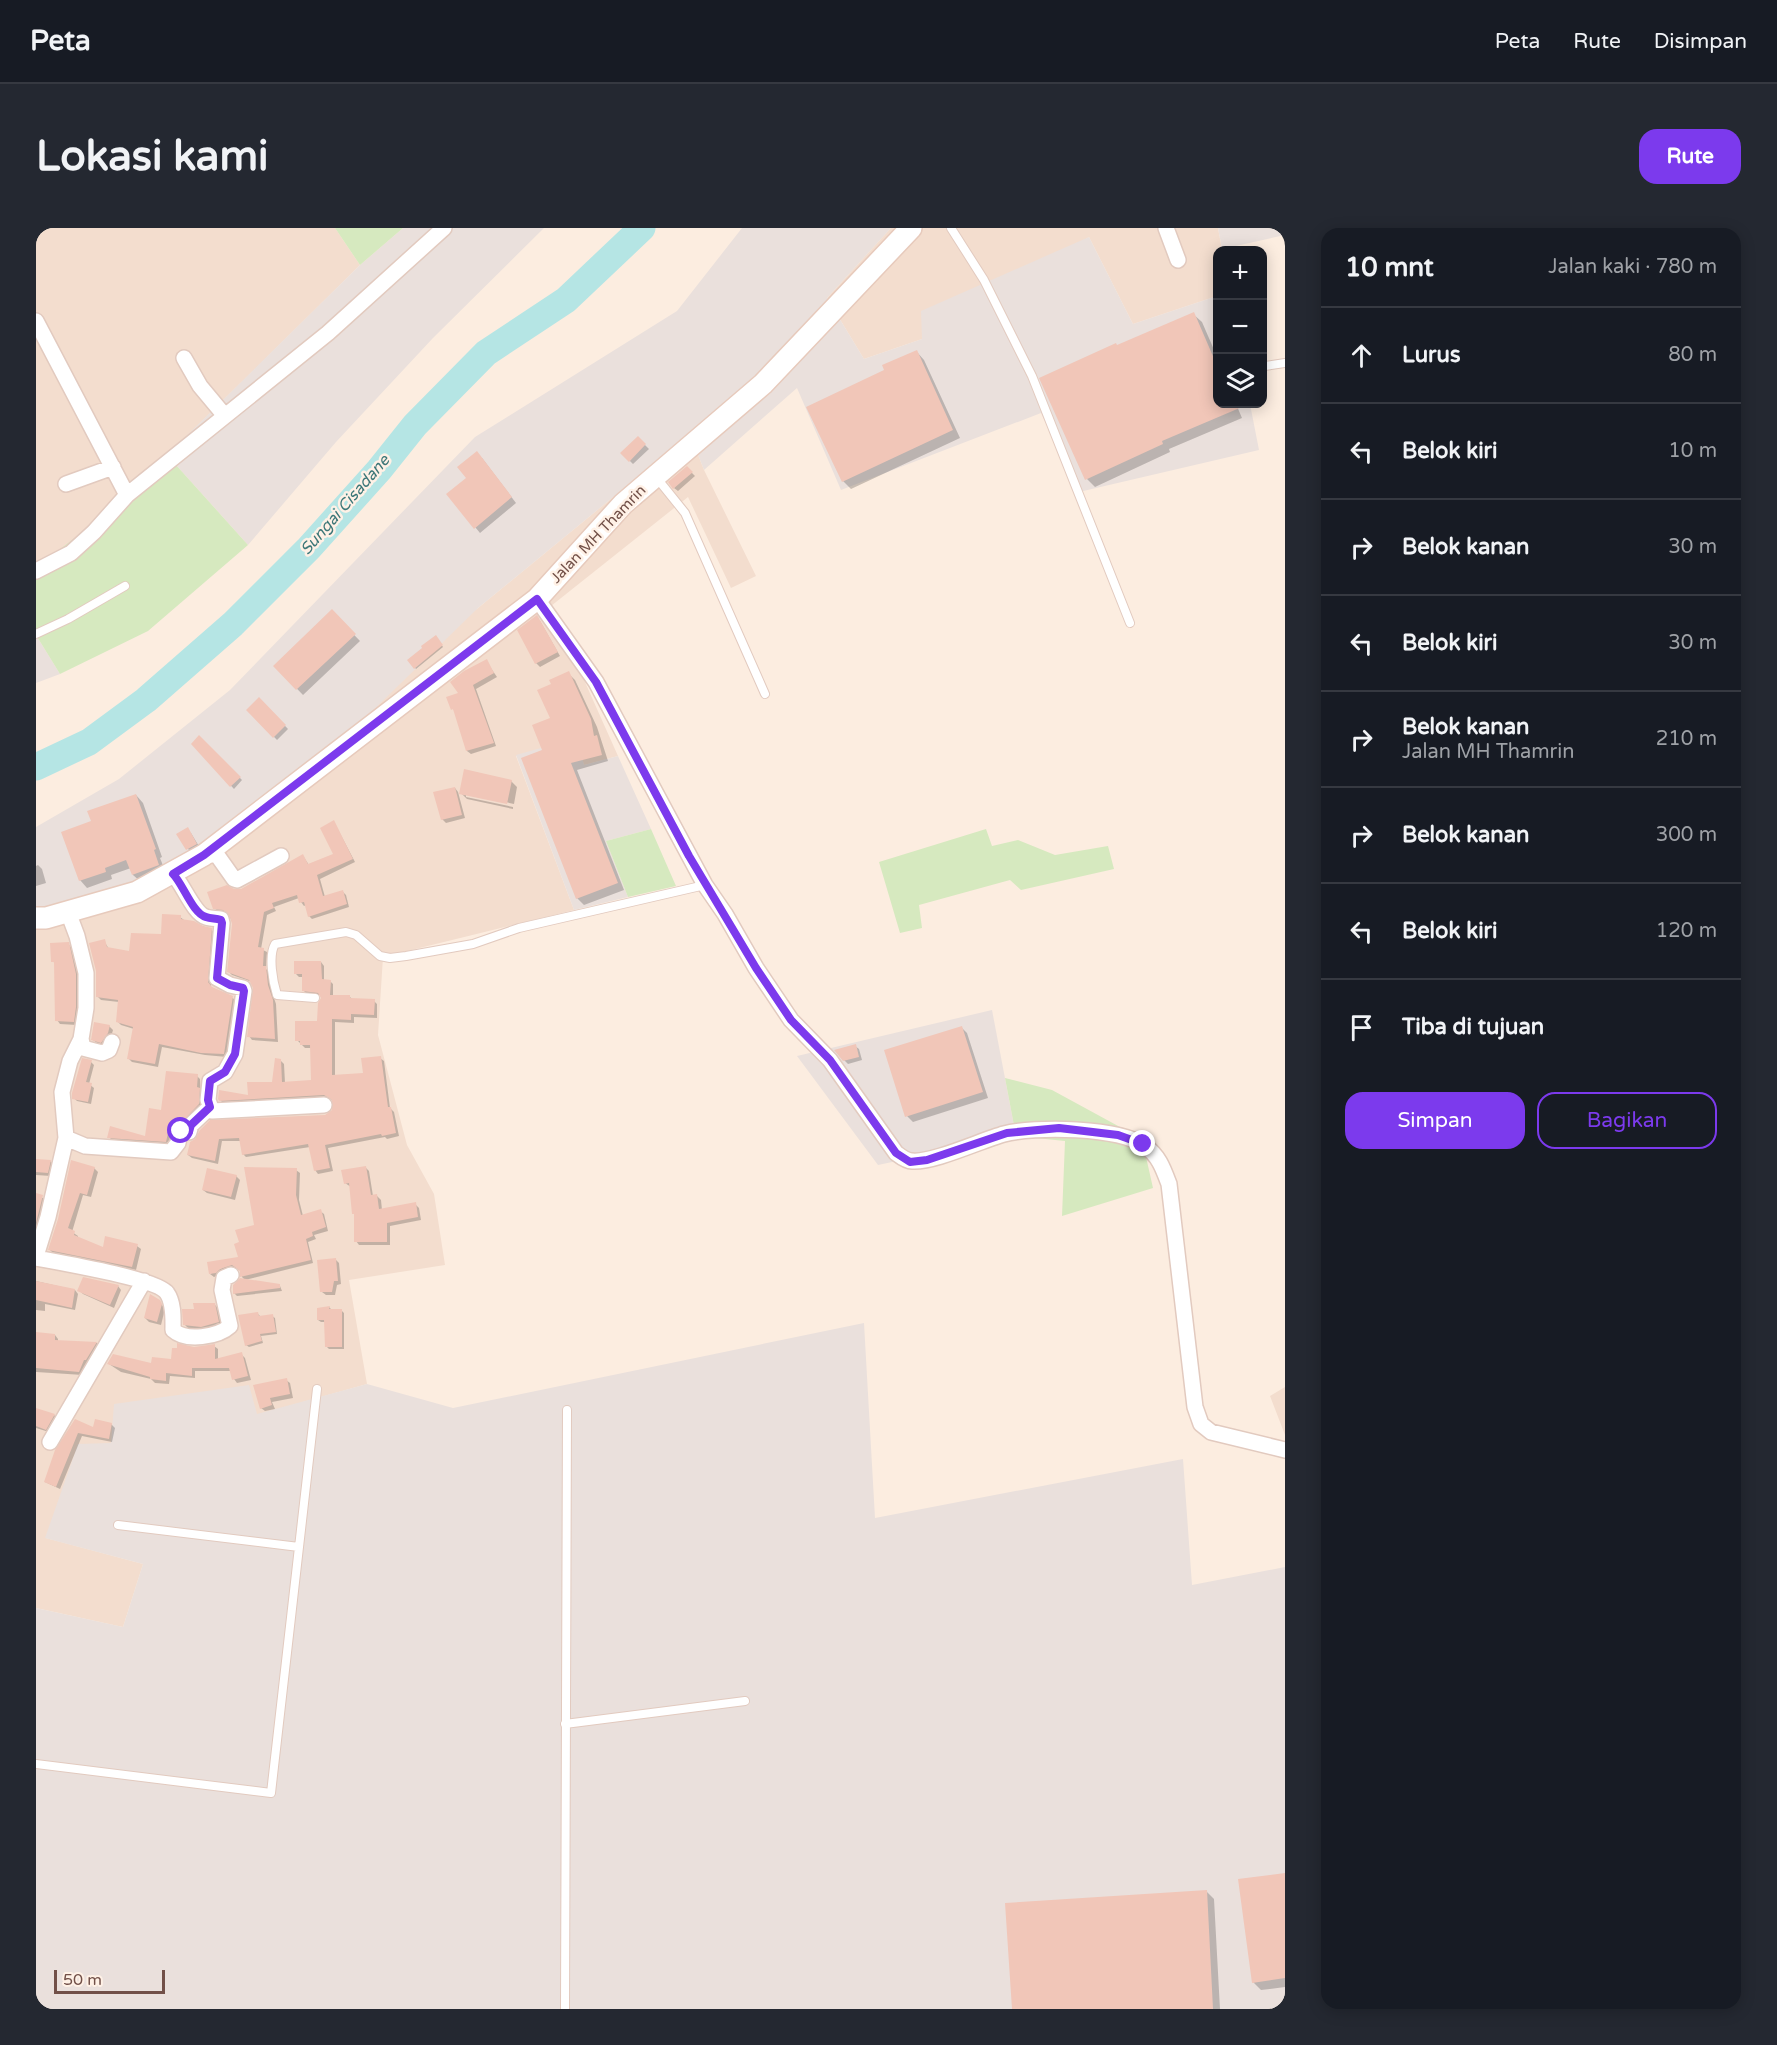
<!DOCTYPE html>
<html lang="id">
<meta charset="utf-8">
<style>
body{margin:0;font-family:"Varela Round",sans-serif;background:#242831;color:#f1f3f6}
.controls{position:absolute;right:18px;top:18px;display:grid;overflow:hidden;border-radius:12px;box-shadow:0 3px 15px #0003}
.controls button{width:54px;height:54px;display:grid;place-items:center;padding:0;border:0;border-bottom:2px solid #363941;background:#171b24;color:#f1f3f6;font:30px sans-serif}
.scale{position:absolute;left:18px;bottom:15px;width:111px;box-sizing:border-box;padding-left:6px;border:3px solid #725048;border-top:0;font-size:16px;line-height:21px;white-space:nowrap;color:#725048;-webkit-text-stroke:4px #fff1e6;paint-order:stroke}
.stop{position:absolute;width:18px;height:18px;margin:-14px;border:4px solid #7c3aed;border-radius:50%;background:#fff}
.stop.end{background:#7c3aed;border-color:#fff;box-shadow:0 2px 6px #0008}
.list{margin:0;padding:0;list-style:none}
h2{display:flex;justify-content:space-between;align-items:center;height:78px;margin:0;padding:0 24px;font-size:26px}
h2 small{font-size:20px;font-weight:400;color:#9ea1a6}
.list li{display:grid;grid-template-columns:39px 1fr auto;gap:18px;align-items:center;box-sizing:border-box;height:96px;padding:0 24px;border-top:2px solid #363941}
.list b{display:block;font-size:22px;white-space:nowrap}
.list p{margin:0;font-size:20px;white-space:nowrap;color:#9ea1a6}
.list em{font-size:20px;font-style:normal;color:#9ea1a6}
.actions{display:flex;gap:12px;padding:18px 24px}
.actions a{flex:1;padding:14px 0;border:2px solid #7c3aed;border-radius:18px;text-align:center;font-size:21px;color:#7c3aed}
.actions .main{background:#7c3aed;color:#fff}
.icon{flex:none;width:33px;height:33px;fill:none;stroke:currentColor;stroke-width:2;stroke-linecap:round;stroke-linejoin:round}
.map{position:relative;flex:none;width:1249px;height:1781px;overflow:hidden;border-radius:18px}
header{display:flex;align-items:center;gap:36px;box-sizing:border-box;height:84px;padding:0 30px;background:#171b24;border-bottom:2px solid #363941}
header strong{font-size:28px}
nav{display:flex;gap:33px;margin-inline-start:auto;font-size:21px}
.intro{display:flex;align-items:center;justify-content:space-between;box-sizing:border-box;height:144px;padding:0 36px}
h1{margin:0;font-size:42px}
.button{padding:15px 27px;border-radius:18px;background:#7c3aed;color:#fff;font-size:21px;font-weight:700}
main{display:flex;gap:36px;padding:0 36px}
aside{flex:1;background:#171b24;border-radius:18px;box-shadow:0 3px 15px #0003}
.map>svg:first-child{display:block}
.residential{fill:#f3ddce}
.industrial{fill:#eae0dc}
.green{fill:#d6e9bf}
.shadow{fill:#0003}
.lines{fill:none;stroke-linecap:round;stroke-linejoin:round}
.river{stroke:#b5e5e4;stroke-width:27}
.building{fill:#f1c6b8}
.lane-casing{stroke:#e2cabf;stroke-width:10}
.street-casing{stroke:#e2cabf;stroke-width:18}
.secondary-casing{stroke:#e7cabc;stroke-width:24}
.lane{stroke:#fff;stroke-width:8}
.street{stroke:#fff;stroke-width:15}
.secondary{stroke:#fff;stroke-width:21}
.route{stroke:#7c3aed;stroke-width:8}
.labels{text-anchor:middle;dominant-baseline:central;stroke-width:5;stroke-linejoin:round;paint-order:stroke}
.street-label{font-size:15px;fill:#725048;stroke:#fff1e6}
.water-label{font-size:16px;font-style:italic;fill:#3c7778;stroke:#fff1e6}
</style>
<header>
<strong>Peta</strong>
<nav><a>Peta</a><a>Rute</a><a>Disimpan</a></nav>
</header>
<div class="intro"><h1>Lokasi kami</h1><a class="button">Rute</a></div>
<main>
<div class="map">
<svg width="1249" height="1781" viewBox="0 0 1249 1781">
<rect width="100%" height="100%" fill="#fcede0"/>
<path class="residential" d="M0 0H299L324 37 80 278 10 333 0 335Z
M855 0H1182L1186 22H1182L1181 68 1097 96 1053 9 886 111 828 131 791 70Z
M654 206 668 242 720 348 695 360 652 269 515 378 582 528 548 537 540 511 480 528 538 682 347 729 342 807 371 917 398 966 409 1037 313 1052 331 1156 221 1187 75 1215 10 1310 107 1336 87 1399 0 1380V695L442 380Z
M1249 1159V1207L1234 1168Z"/>
<path class="industrial" d="M367 0H508L397 110 300 214 212 317 131 227 324 37Z
M706 0H855L791 70 828 131 886 111 885 83 1053 9 1097 96 1181 68 1182 176H1214L1223 222 1043 264 1005 185 805 262 761 160 668 242 654 206 442 380 325 494 171 639 79 679 0 695V599L83 551 194 462 439 209 641 83Z
M1182 0H1249V7L1186 21Z
M0 407 24 446 0 455Z
M540 510 548 537 582 528 615 601 570 613 592 669 538 682 480 527Z
M956 782 980 908 842 937 761 828Z
M828 1095 839 1290 1147 1231 1156 1357 1249 1339V1781H0V1380L87 1399 107 1336 9 1310 42 1216 75 1215 78 1176 213 1157 221 1186 331 1156 417 1180Z"/>
<path class="green" d="M299 0H367L324 37Z
M131 227 212 317 112 403 24 446 0 407V335L10 332 80 278Z
M615 601 640 658 592 669 570 613Z
M950 601 956 618 982 612 1019 627 1072 618 1078 641 985 662 974 652 883 677 886 700 864 705 843 634Z
M969 850 1016 862 1106 911 1117 960 1026 988 1029 913 980 908Z"/>
<path class="shadow" d="M1157 86 1166 94 1182 131V176H1200L1206 190 1133 221 1134 224 1059 259 1051 251 1005 151Z
M880 123 888 132 924 210 815 261 807 253Z
M602 210 613 221 597 236 586 225Z
M446 230 480 275 444 305 412 266 432 250Z
M651 240 659 248 642 263 638 260Z
M296 384 324 413 267 467 239 438Z
M504 393 524 428 504 439 500 435Z
M400 409 407 419 380 441 373 432Z
M450 433 461 449 440 461 460 518 435 526 431 523 419 484 412 470 425 465Z
M532 445 539 452 561 499 572 533 541 542 588 662 548 677 541 670 508 523 516 491 517 457Z
M223 471 252 501 241 512 212 482Z
M163 509 206 552 198 561 157 516Z
M475 553 481 559 478 576 430 565V569L477 579V581L431 571 425 565Z
M419 560 422 564 429 590 410 595 406 591Z
M100 567 107 575 126 629 124 630 130 645 105 654 97 647 95 640 75 647 76 651 51 660 44 652 57 594Z
M298 594 319 634 284 651 289 669 307 664 310 667 313 679 276 691 273 688 270 677 268 678 265 674 263 670 238 679 240 683 231 687 225 721 231 724 230 741 232 743 235 761 240 776 242 814 216 812 213 808 219 760 216 754 196 747 193 744 197 696 192 684 182 683 178 680 198 663 206 662 267 628 273 637 299 627Z
M155 605 164 620 155 625 142 606Z
M2 637 6 641 10 655 0 658V638Z
M144 689 148 692 175 701 178 705 175 759 200 772 191 829 169 827 126 819 122 839 96 834 93 831 98 801 85 797 82 794 83 774 65 772 61 768 68 713 73 721 95 724 126 708Z
M32 716 36 720 43 751V784L41 797 24 796 21 792 19 736 17 733Z
M285 734 288 738V753H294L297 756V769H314L317 772 338 773 341 776V790L318 789V795L299 794V849L329 847 344 830 348 833 354 880 358 884 363 908 351 911 349 909 292 920 297 943 282 946 279 942 274 919 210 929 207 926 205 913H186L182 936 156 930 152 927 155 915 289 888 298 883V873L293 870 188 876 184 872 214 868 237 855 244 832 248 836 249 855 276 853 275 820H269L261 812 283 795 287 770 285 767 271 766 267 762 268 749H263L260 746Z
M73 798 77 802 75 809 69 818 61 815 57 812Z
M925 799 931 805 952 870 877 894 871 888Z
M819 818 823 821 826 832 812 836 808 832Z
M55 834 58 837 53 856 58 860 55 876 41 873 38 870Z
M161 848 164 851 165 879 149 897 135 903 133 916 76 912 73 909 110 910 127 883Z
M0 932 14 933 18 937 15 948 0 947Z
M329 939 333 943 337 968H341L345 972 346 982 379 976 383 980 385 992 354 998V1017H323L320 1013V987L315 959 309 955Z
M58 940 62 944 55 969 47 967 36 1004 42 1008V1010L68 1021 101 1018 105 1021 100 1042 17 1025 14 1022 23 992Z
M260 942 264 945 263 972 267 988 284 983 288 986 292 1003 278 1007 280 1011 272 1014 277 1035 209 1052 206 1049 205 1043 200 1040 178 1049 174 1046 204 1031 205 1015 220 998Z
M200 948 204 952 199 972 171 965 167 962Z
M0 967 9 971 0 1004Z
M299 1031 303 1035 305 1056 301 1057 299 1067H290L286 1064Z
M0 1053 39 1062 42 1066 39 1082 9 1076V1083L0 1082Z
M82 1058 85 1062 78 1080 47 1066 43 1062Z
M244 1058 246 1063 201 1068 198 1065Z
M123 1073 129 1081 125 1097 113 1094 109 1090Z
M178 1076 182 1080 186 1097 169 1102 152 1100 148 1096 159 1083Z
M293 1079 296 1082H305L308 1085V1121H293L290 1118V1094H285L282 1092Z
M222 1086 224 1088H236L239 1090 241 1106 225 1108 227 1115 213 1119 210 1117Z
M0 1106 19 1107 22 1111V1114L61 1115 64 1118 47 1147 0 1144Z
M178 1118 182 1121V1132L205 1126 209 1130 215 1152 201 1155 198 1151 195 1143H159V1150L134 1148 133 1156 119 1155 115 1151 85 1144 73 1136 117 1137 136 1133 158 1120Z
M250 1152 254 1155 257 1170 236 1174 239 1181 229 1183 225 1180 219 1158Z
M0 1181 18 1187 21 1190 13 1204 0 1200Z
M39 1193 59 1201 75 1196 79 1200 76 1214 46 1208 24 1261 9 1254Z
M1249 1647V1759L1225 1762 1217 1754 1204 1652Z
M1170 1663 1178 1671 1184 1781H978Z"/>
<g class="lines">
<path class="river" d="M0 539 53 514 110 472 197 396 273 320 343 242 379 197 450 125 530 72 606 0"/>
</g>
<path class="building" d="M1158 84 1182 140V176H1213L1126 213 1127 216 1049 252 1003 150 1080 115 1081 117Z
M881 122 917 202 806 254 770 179 848 142 846 137Z
M602 208 610 216 593 234 584 225Z
M441 223 476 269 438 301 410 266 430 250 421 239Z
M651 238 657 244 637 261 632 254Z
M296 381 320 406 260 462 237 438Z
M501 387 522 424 499 436 481 402Z
M400 407 407 417 378 441 371 432 386 420 385 418Z
M451 431 458 445 437 457 458 515 430 523 417 481 415 482 410 469 422 465 414 454 428 443Z
M533 443 555 491 558 508 561 507 566 527 535 535 582 655 540 671 485 530 506 522 496 497 514 490 501 462 515 456 513 452Z
M223 469 250 497 237 510 210 482Z
M163 507 205 549 194 559 155 516Z
M428 541 476 552 471 576 423 566Z
M419 559 426 587 405 592 397 564Z
M100 566 120 621 118 622 123 637 96 647 90 632 69 640 70 644 43 653 25 604 55 593 51 583Z
M298 592 317 631 281 647 287 668 307 662 311 676 272 689 268 674 263 675 261 667 236 675 238 680 228 684 222 719 228 720 227 738H230L232 757 237 772 239 811 211 809 217 760 213 752 191 744 196 696 194 689 187 682 177 681 171 664 191 657 198 661H205L267 626 272 636 297 626 284 600Z
M152 599 161 616 150 622 140 606Z
M126 686 145 687V691L158 693 167 698 176 700 172 754 176 759 197 768 188 826 165 825 123 816 119 836 91 831 97 799 80 794 82 772 60 769V743L53 715 69 711 71 719 93 723 95 705 125 706Z
M33 714 40 746V779L38 794 19 793 18 734H15L14 715Z
M258 733H285L286 751 295 752 294 767H314V770L339 771 338 787 315 786V792L296 791V847L327 845 325 830 345 828 352 879H355L360 905 346 908 345 906 289 917 294 940 278 943 272 916 206 927 203 910 183 911 179 933 151 927 154 914 159 911 164 902 174 892 289 887 296 882V872L288 867 183 873 182 871 183 862 212 867 211 854H236L239 830 245 831 246 854 275 852 274 817H264V813H259V793H281L282 775 285 770 282 765 266 763V746H258Z
M58 794 74 797 72 805 65 815 55 812Z
M926 798 947 864 869 889 848 822Z
M820 816 823 829 807 833 798 822Z
M46 830 56 832 50 854 56 855 52 874 36 871V865Z
M130 843 162 846 161 859 164 860 163 876 146 894 139 896 135 901H133L130 914 71 910 74 898 109 908 113 880 125 882Z
M0 931 15 932 12 945 0 944Z
M35 932 59 939 51 967 44 965 32 1000 39 1003 38 1007 67 1019 69 1008 102 1016 96 1039 12 1022 22 991Z
M330 938 335 967 341 966 343 981 380 974 382 989 351 995V1014H318V986H316L313 955 308 956 305 942Z
M208 939 261 940 260 967 265 987 285 981 290 999 276 1004 277 1008 270 1011 275 1032 204 1049V1043L196 1037 184 1041 180 1045 173 1046 171 1034 202 1029 198 1016 203 1014 199 1002 218 997Z
M171 940 201 947 195 969 166 962Z
M0 965 7 967 0 995Z
M300 1030 302 1053H298L296 1064H284L281 1032Z
M47 1049 83 1057 74 1077 41 1063Z
M204 1050 244 1056V1060L197 1066V1057Z
M0 1053 39 1061 36 1080 0 1072Z
M114 1066 124 1072 126 1076 121 1094 108 1090Z
M157 1075H179L183 1094 165 1099 147 1097 146 1081H158Z
M294 1078 293 1081H306V1119H289L288 1092H281V1080Z
M222 1084 223 1088 237 1086 240 1104 224 1106 226 1113 209 1118 202 1087Z
M0 1104 19 1106V1112L61 1114 50 1132H48L43 1144 0 1140Z
M141 1115 158 1119 179 1116V1131L206 1124 212 1148 196 1152 193 1140H156V1148L130 1145V1153L114 1151V1149L71 1136 77 1126 115 1135 116 1129 135 1131 136 1120H141Z
M251 1150 254 1166 234 1170 236 1177 224 1181 217 1157Z
M0 1180 19 1186 10 1202 0 1198Z
M39 1191 57 1199 59 1191 76 1195 73 1211 42 1205 20 1259 8 1254 19 1222Z
M1249 1645V1750L1216 1755 1202 1651Z
M1171 1662 1177 1781H976L969 1675Z"/>
<g class="lines">
<defs>
<path id="lane" d="M915 0 948 52 996 148 1094 395
M1229 138 1249 135
M620 249 649 285 729 466
M0 406 32 391 89 358
M279 770 241 767C237 754 232 728 239 716L310 704 320 707 344 728 354 730 370 728 437 716 483 700 669 657
M82 1297 263 1319
M529 1496 709 1473
M0 1536 235 1565 281 1161
M529 1781 531 1182"/>
<path id="street" d="M1130 0 1142 32
M0 93 91 267
M148 130 164 158 189 188
M30 256 77 239
M0 343 35 325 58 304 91 267 292 105 408 0
M501 371 560 454 669 657 689 686 720 740 755 792 794 832 860 925C864 928 870 933 876 933 897 935 946 912 968 906 999 898 1083 899 1109 918 1123 928 1127 940 1133 956L1159 1179 1165 1196 1175 1204 1249 1222
M168 627H181L198 651 201 652 245 628
M137 646C147 656 158 686 170 689 175 691 180 690 185 691L186 695 181 750 194 757 207 760 208 763 199 826 189 844 174 853 172 872 176 883 288 877
M32 684 41 708 50 745V780L45 811 47 820 66 825 73 822 76 814
M30 910 49 918 135 924 142 915 144 904H153L155 897 174 879
M0 1028 12 989 30 910 26 864 34 833 45 811
M0 1030C21 1034 122 1051 131 1065 138 1075 137 1091 137 1102 150 1114 182 1109 194 1098L186 1062 188 1050 195 1047
M14 1214 108 1053"/>
<path id="secondary" d="M0 690H10L101 664 168 627 501 371 587 276 727 156 875 0"/>
</defs>
<use href="#lane" class="lane-casing"/>
<use href="#street" class="street-casing"/>
<use href="#secondary" class="secondary-casing"/>
<use href="#lane" class="lane"/>
<use href="#street" class="street"/>
<use href="#secondary" class="secondary"/>
</g>
<g class="lines">
<path class="route" d="M145 903 153 904 155 897 174 879 172 872 174 853 189 844 199 826 208 763 207 760 194 757 181 750 186 695 185 692C180 690 175 691 170 689 157 686 147 656 137 646L168 627 501 371 560 454 653 628 720 740 755 792 794 832 860 925 874 934 891 932 971 905 1023 900 1082 907 1107 916"/>
</g>
<g class="labels">
<g class="street-label">
<text transform="translate(562 306) rotate(-46)">Jalan MH Thamrin</text>
</g>
<g class="water-label">
<text transform="translate(309 277) rotate(-49)">Sungai Cisadane</text>
</g>
</g>
</svg>
<div class="controls">
<button>+</button>
<button>−</button>
<button><svg class="icon" aria-label="layers" viewBox="0 0 24 24"><path d="M12 4l9 5-9 5-9-5zM3 14l9 5 9-5"/></svg></button>
</div>
<div class="scale">50 m</div>
<div class="stop" style="left:145px;top:903px"></div>
<div class="stop end" style="left:1107px;top:916px"></div>
</div>
<aside>
<h2>10 mnt<small>Jalan kaki · 780 m</small></h2>
<ul class="list">
<li><svg class="icon" aria-label="ahead" viewBox="0 0 24 24"><path d="M12 20V5M6 11l6-6 6 6"/></svg><div><b>Lurus</b></div><em>80 m</em></li>
<li><svg class="icon" aria-label="left" viewBox="0 0 24 24"><path d="M17 20v-9H6M10 6l-5 5 5 5"/></svg><div><b>Belok kiri</b></div><em>10 m</em></li>
<li><svg class="icon" aria-label="right" viewBox="0 0 24 24"><path d="M7 20v-9h11M14 6l5 5-5 5"/></svg><div><b>Belok kanan</b></div><em>30 m</em></li>
<li><svg class="icon" aria-label="left" viewBox="0 0 24 24"><path d="M17 20v-9H6M10 6l-5 5 5 5"/></svg><div><b>Belok kiri</b></div><em>30 m</em></li>
<li><svg class="icon" aria-label="right" viewBox="0 0 24 24"><path d="M7 20v-9h11M14 6l5 5-5 5"/></svg><div><b>Belok kanan</b><p>Jalan MH Thamrin</p></div><em>210 m</em></li>
<li><svg class="icon" aria-label="right" viewBox="0 0 24 24"><path d="M7 20v-9h11M14 6l5 5-5 5"/></svg><div><b>Belok kanan</b></div><em>300 m</em></li>
<li><svg class="icon" aria-label="left" viewBox="0 0 24 24"><path d="M17 20v-9H6M10 6l-5 5 5 5"/></svg><div><b>Belok kiri</b></div><em>120 m</em></li>
<li><svg class="icon" aria-label="arrive" viewBox="0 0 24 24"><path d="M6 21V4h12l-3 4 3 4H6"/></svg><div><b>Tiba di tujuan</b></div></li>
</ul>
<div class="actions"><a class="main">Simpan</a><a>Bagikan</a></div>
</aside>
</main>
